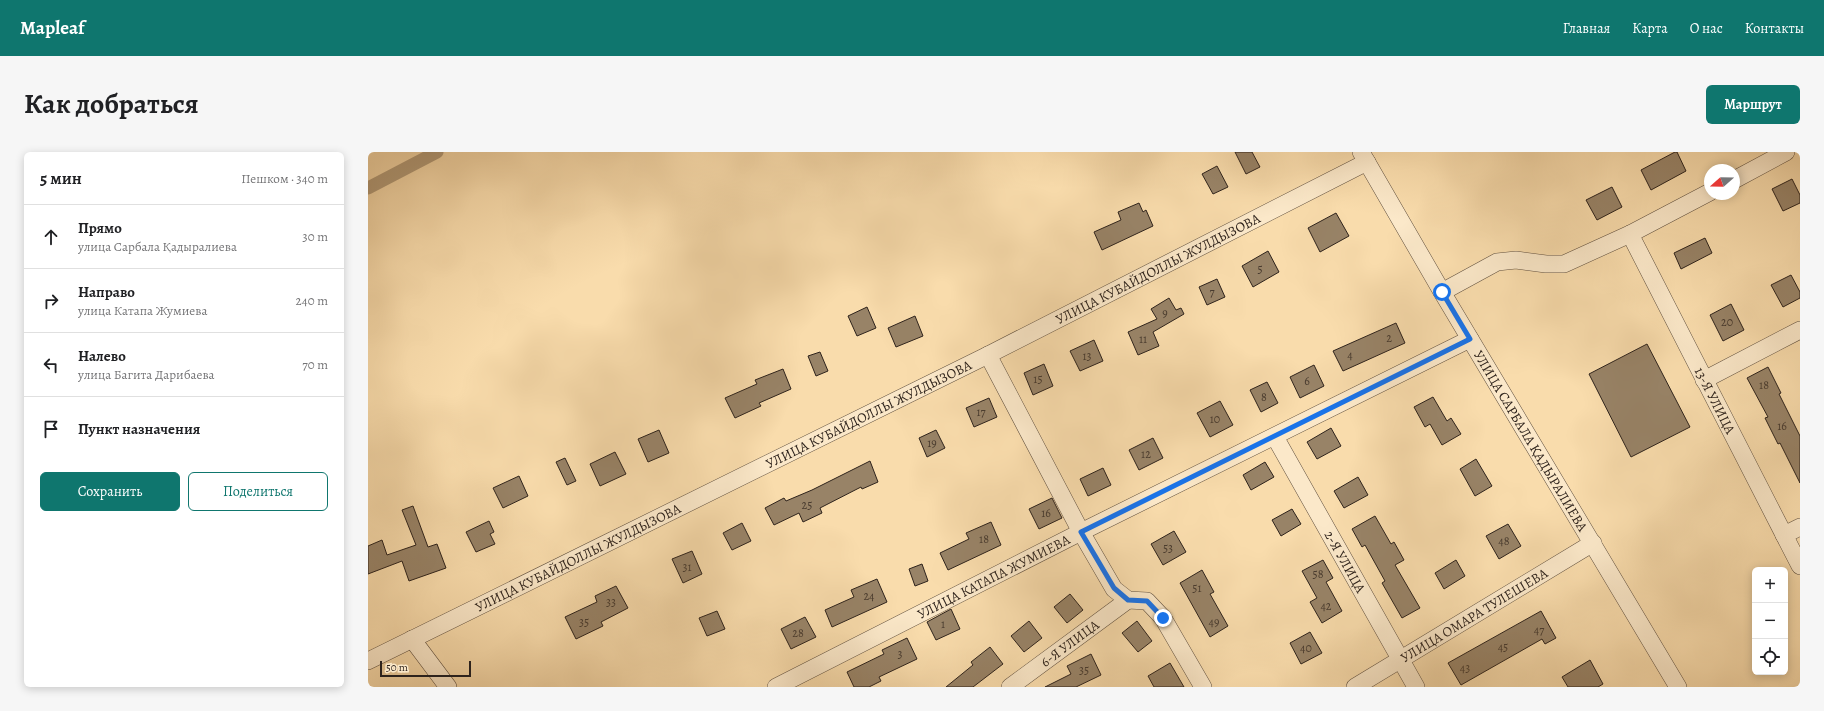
<!DOCTYPE html>
<html lang="ru">
<meta charset="utf-8">
<style>
body{margin:0;font-family:Alegreya,serif;background:#f6f6f6;color:#202124}
.controls{position:absolute;right:12px;bottom:12px;display:grid;overflow:hidden;border-radius:6px;box-shadow:0 2px 10px #0003}
.controls button{width:36px;height:36px;display:grid;place-items:center;padding:0;border:0;border-bottom:1px solid #e0e0e0;background:#fff;color:#202124;font:20px sans-serif}
.compass{position:absolute;left:1336px;top:12px;width:36px;height:36px;border-radius:50%;background:#fff;box-shadow:0 2px 10px #0003;rotate:250deg}
.scale{position:absolute;left:12px;bottom:10px;width:91px;box-sizing:border-box;padding-left:4px;border:2px solid #2e231c;border-top:0;font-size:11px;line-height:14px;white-space:nowrap;color:#2e231c;-webkit-text-stroke:3px #fbe8c9;paint-order:stroke}
.stop{position:absolute;width:12px;height:12px;margin:-9px;border:3px solid #1a73e8;border-radius:50%;background:#fff}
.stop.end{background:#1a73e8;border-color:#fff;box-shadow:0 1px 4px #0008}
.list{margin:0;padding:0;list-style:none}
h2{display:flex;justify-content:space-between;align-items:center;height:52px;margin:0;padding:0 16px;font-size:17px}
h2 small{font-size:13px;font-weight:400;color:#757577}
.list li{display:grid;grid-template-columns:26px 1fr auto;gap:12px;align-items:center;box-sizing:border-box;height:64px;padding:0 16px;border-top:1px solid #e0e0e0}
.list b{display:block;font-size:15px;white-space:nowrap}
.list p{margin:0;font-size:13px;white-space:nowrap;color:#757577}
.list em{font-size:13px;font-style:normal;color:#757577}
.actions{display:flex;gap:8px;padding:12px 16px}
.actions a{flex:1;padding:9px 0;border:1px solid #0f766e;border-radius:6px;text-align:center;font-size:14px;color:#0f766e}
.actions .main{background:#0f766e;color:#fff}
.icon{flex:none;width:22px;height:22px;fill:none;stroke:currentColor;stroke-width:2;stroke-linecap:round;stroke-linejoin:round}
.map{position:relative;flex:none;width:1432px;height:535px;overflow:hidden;border-radius:6px}
header{display:flex;align-items:center;gap:24px;box-sizing:border-box;height:56px;padding:0 20px;background:#0f766e;color:#fff}
header strong{font-size:19px}
nav{display:flex;gap:22px;margin-inline-start:auto;font-size:14px}
.intro{display:flex;align-items:center;justify-content:space-between;box-sizing:border-box;height:96px;padding:0 24px}
h1{margin:0;font-size:28px}
.button{padding:10px 18px;border-radius:6px;background:#0f766e;color:#fff;font-size:14px;font-weight:700}
main{display:flex;gap:24px;padding:0 24px}
aside{flex:1;background:#fff;border-radius:6px;box-shadow:0 2px 10px #0003}
.map>svg:first-child{display:block}
.lines{fill:none;stroke-linecap:round;stroke-linejoin:round}
.canal{stroke:#b49d7b;stroke-width:13}
.building{fill:#988367;stroke:#2e231c}
.minor-casing{stroke:#615140;stroke-width:18}
.minor{stroke:#fbe8c9;stroke-width:17}
.route{stroke:#1a73e8;stroke-width:5}
.labels{text-anchor:middle;dominant-baseline:central;stroke-width:3;stroke-linejoin:round;paint-order:stroke}
.number-label{font-size:12px;fill:#483b2f}
.street-label{font-size:14px;fill:#2e231c;stroke:#fbe8c9}
</style>
<header>
<strong>Mapleaf</strong>
<nav><a>Главная</a><a>Карта</a><a>О нас</a><a>Контакты</a></nav>
</header>
<div class="intro"><h1>Как добраться</h1><a class="button">Маршрут</a></div>
<main>
<aside>
<h2>5 мин<small>Пешком · 340 m</small></h2>
<ul class="list">
<li><svg class="icon" aria-label="ahead" viewBox="0 0 24 24"><path d="M12 20V5M6 11l6-6 6 6"/></svg><div><b>Прямо</b><p>улица Сарбала Қадыралиева</p></div><em>30 m</em></li>
<li><svg class="icon" aria-label="right" viewBox="0 0 24 24"><path d="M7 20v-9h11M14 6l5 5-5 5"/></svg><div><b>Направо</b><p>улица Катапа Жумиева</p></div><em>240 m</em></li>
<li><svg class="icon" aria-label="left" viewBox="0 0 24 24"><path d="M17 20v-9H6M10 6l-5 5 5 5"/></svg><div><b>Налево</b><p>улица Багита Дарибаева</p></div><em>70 m</em></li>
<li><svg class="icon" aria-label="arrive" viewBox="0 0 24 24"><path d="M6 21V4h12l-3 4 3 4H6"/></svg><div><b>Пункт назначения</b></div></li>
</ul>
<div class="actions"><a class="main">Сохранить</a><a>Поделиться</a></div>
</aside>
<div class="map">
<svg width="1432" height="535" viewBox="0 0 1432 535">
<rect width="100%" height="100%" fill="#f9dcac"/>
<filter id="stains"><feTurbulence type="fractalNoise" baseFrequency=".005" numOctaves="4"/><feColorMatrix values="0 0 0 0 .2 0 0 0 0 .09 0 0 0 0 .02 0 0 0 .5 -.17"/></filter>
<radialGradient id="worn" r=".72"><stop offset=".6" stop-color="#630" stop-opacity="0"/><stop offset="1" stop-color="#630" stop-opacity=".3"/></radialGradient>
<g class="lines">
<path class="canal" d="M0 36 69 0"/>
</g>
<path class="building" d="M867 0H884L892 15 878 22Z
M1307 0H1309L1318 19 1283 38 1273 18Z
M849 14 860 35 845 42 834 22Z
M1424 27 1432 43V51L1415 59 1404 37Z
M1244 35 1254 55 1229 68 1218 48Z
M771 51 775 60 778 58 785 74 734 98 726 80 753 68 750 60Z
M968 61 981 84 952 100 940 76Z
M1337 86 1344 101 1313 117 1306 101Z
M900 99 911 120 885 135 874 114Z
M1423 123 1432 140V146L1415 155 1403 133Z
M849 127 857 145 839 153 831 135Z
M801 146 808 158 813 156 816 162 785 180 791 194 770 203 760 180 789 167 783 157Z
M1363 152 1376 178 1355 189 1342 163Z
M499 155 508 176 489 184 480 164Z
M547 164 555 184 528 195 520 176Z
M1028 171 1037 191 975 219 965 199Z
M726 188 735 209 712 219 702 199Z
M1279 192 1322 275 1263 305 1221 222Z
M452 200 460 219 448 224 440 204Z
M676 212 685 234 665 243 656 221Z
M946 213 956 234 932 246 922 225Z
M1400 215 1413 241 1411 242 1432 284V331L1412 291 1410 292 1397 266 1400 265 1379 226Z
M415 217 423 237 391 251 393 254 367 266 357 246 389 232 387 228Z
M899 230 910 251 893 260 882 238Z
M1065 245 1079 269 1083 266 1093 282 1074 293 1062 272 1057 275 1046 255Z
M621 246 629 265 606 275 598 256Z
M852 249 865 273 842 285 829 261Z
M963 276 973 294 949 307 939 290Z
M291 278 301 301 280 310 270 287Z
M568 278 577 296 559 305 551 286Z
M785 286 795 306 771 318 761 298Z
M247 300 258 322 232 334 222 312Z
M197 306 208 329 199 333 188 310Z
M1108 307 1124 334 1107 344 1092 317Z
M502 309 510 330 494 337 493 335 452 356 454 361 435 370 431 361 406 373 397 356 416 346 418 349 444 338Z
M897 310 906 325 883 338 875 323Z
M735 316 743 333 720 344 712 327Z
M151 324 160 344 135 356 125 336Z
M990 325 1000 343 976 356 966 339Z
M684 346 694 366 671 377 661 357Z
M45 354 60 395 69 392 78 416 41 429 34 409 0 422V394L14 388 19 403 48 393 34 358Z
M924 357 933 372 913 384 904 368Z
M1007 364 1023 392 1026 390 1036 408 1027 413 1052 456 1034 466 1014 431 1017 429 997 393 994 395 984 377Z
M121 369 126 380 122 382 127 392 108 400 98 380Z
M623 370 633 393 580 418 572 401 601 387 598 381Z
M374 371 383 389 364 398 355 381Z
M1140 372 1153 394 1131 407 1118 384Z
M806 379 818 400 795 413 783 392Z
M324 399 334 422 315 431 304 407Z
M955 408 965 426 958 430 974 459 954 471 942 450 949 446 934 419Z
M1088 408 1097 424 1076 437 1067 421Z
M554 412 560 429 547 434 541 417Z
M834 418 846 440 842 442 860 474 842 485 812 431Z
M509 427 519 450 464 475 457 458 486 445 483 438Z
M248 434 260 456 233 470 235 474 208 487 197 465 229 450 227 444Z
M702 442 715 458 699 471 686 455Z
M583 457 592 477 568 488 559 470Z
M349 459 357 477 339 484 331 466Z
M1173 459 1188 486 1177 492 1174 487 1093 533 1080 511Z
M437 465 448 485 423 497 413 477Z
M661 469 674 486 656 500 643 484Z
M769 469 784 489 770 500 754 481Z
M942 480 954 501 933 512 922 491Z
M539 486 549 507 511 525 513 529 501 535H486L479 520 516 502 514 498Z
M622 495 635 512 605 535H578L605 513 603 510Z
M723 502 733 523 708 535H677L703 522 699 514Z
M1222 508 1235 532 1230 535H1200L1194 525Z
M802 511 816 535H786L780 524Z"/>
<g class="lines">
<defs>
<g id="minor">
<path id="s1" d="M993 0 1074 140 1310 535"/>
<path d="M1366 28 1418 0"/>
<path id="s2" d="M1262 82 1432 414"/>
<path d="M1074 140 1129 110 1148 108 1178 112H1196L1262 82 1342 40"/>
<path d="M620 203 713 380 746 437 760 448 779 449 795 466 835 535"/>
<path d="M1336 228 1432 178"/>
<path id="s3" d="M907 285 1048 535"/>
<path d="M1416 383 1432 375"/>
<path d="M44 487 80 535"/>
<path id="s4" d="M0 509 620 203 999 10"/>
<path id="s5" d="M408 535 713 380 1102 187"/>
<path id="s6" d="M642 535 760 448"/>
<path id="s7" d="M987 535 1225 391"/>
</g>
</defs>
<use href="#minor" class="minor-casing"/>
<use href="#minor" class="minor"/>
</g>
<g class="lines">
<path class="route" d="M795 466 779 449 760 448 746 436 713 380 1102 187 1074 140"/>
</g>
<g class="labels">
<g class="number-label">
<text x="892" y="117">5</text>
<text x="844" y="140">7</text>
<text x="797" y="161">9</text>
<text x="1359" y="170">20</text>
<text x="1021" y="186">2</text>
<text x="775" y="187">11</text>
<text x="982" y="203">4</text>
<text x="719" y="204">13</text>
<text x="670" y="227">15</text>
<text x="939" y="229">6</text>
<text x="1396" y="233">18</text>
<text x="896" y="245">8</text>
<text x="613" y="260">17</text>
<text x="847" y="267">10</text>
<text x="1414" y="274">16</text>
<text x="564" y="291">19</text>
<text x="778" y="302">12</text>
<text x="439" y="353">25</text>
<text x="678" y="361">16</text>
<text x="616" y="387">18</text>
<text x="1136" y="389">48</text>
<text x="800" y="396">53</text>
<text x="319" y="415">31</text>
<text x="950" y="422">58</text>
<text x="829" y="436">51</text>
<text x="501" y="444">24</text>
<text x="243" y="450">33</text>
<text x="958" y="454">42</text>
<text x="216" y="470">35</text>
<text x="846" y="470">49</text>
<text x="575" y="472">1</text>
<text x="1171" y="478">47</text>
<text x="430" y="481">28</text>
<text x="1135" y="495">45</text>
<text x="938" y="496">40</text>
<text x="532" y="502">3</text>
<text x="1097" y="516">43</text>
<text x="716" y="518">35</text>
</g>
<g class="street-label">
<text stroke="none"><textPath href="#s4" startOffset="882">УЛИЦА КУБАЙДОЛЛЫ ЖУЛДЫЗОВА</textPath></text>
<text stroke="none"><textPath href="#s2" startOffset="187">13-Я УЛИЦА</textPath></text>
<text stroke="none"><textPath href="#s4" startOffset="558">УЛИЦА КУБАЙДОЛЛЫ ЖУЛДЫЗОВА</textPath></text>
<text stroke="none"><textPath href="#s1" startOffset="335">УЛИЦА САРБАЛА ҚАДЫРАЛИЕВА</textPath></text>
<text stroke="none"><textPath href="#s4" startOffset="234">УЛИЦА КУБАЙДОЛЛЫ ЖУЛДЫЗОВА</textPath></text>
<text stroke="none"><textPath href="#s3" startOffset="143">2-Я УЛИЦА</textPath></text>
<text stroke="none"><textPath href="#s5" startOffset="244">УЛИЦА КАТАПА ЖУМИЕВА</textPath></text>
<text stroke="none"><textPath href="#s7" startOffset="139">УЛИЦА ОМАРА ТУЛЕШЕВА</textPath></text>
<text stroke="none"><textPath href="#s6" startOffset="74">6-Я УЛИЦА</textPath></text>
</g>
</g>
<rect width="100%" height="100%" filter="url(#stains)"/>
<rect width="100%" height="100%" fill="url(#worn)"/>
</svg>
<div class="controls">
<button>+</button>
<button>−</button>
<button><svg class="icon" aria-label="locate" viewBox="0 0 24 24"><circle cx="12" cy="12" r="6"/><path d="M12 2v4M12 18v4M2 12h4M18 12h4"/></svg></button>
</div>
<svg class="compass" viewBox="-18 -18 36 36"><path d="M0-13l5 13h-10z" fill="#e53935"/><path d="M0 13l5-13h-10z" fill="#757577"/></svg>
<div class="scale">50 m</div>
<div class="stop" style="left:1074px;top:140px"></div>
<div class="stop end" style="left:795px;top:466px"></div>
</div>
</main>
